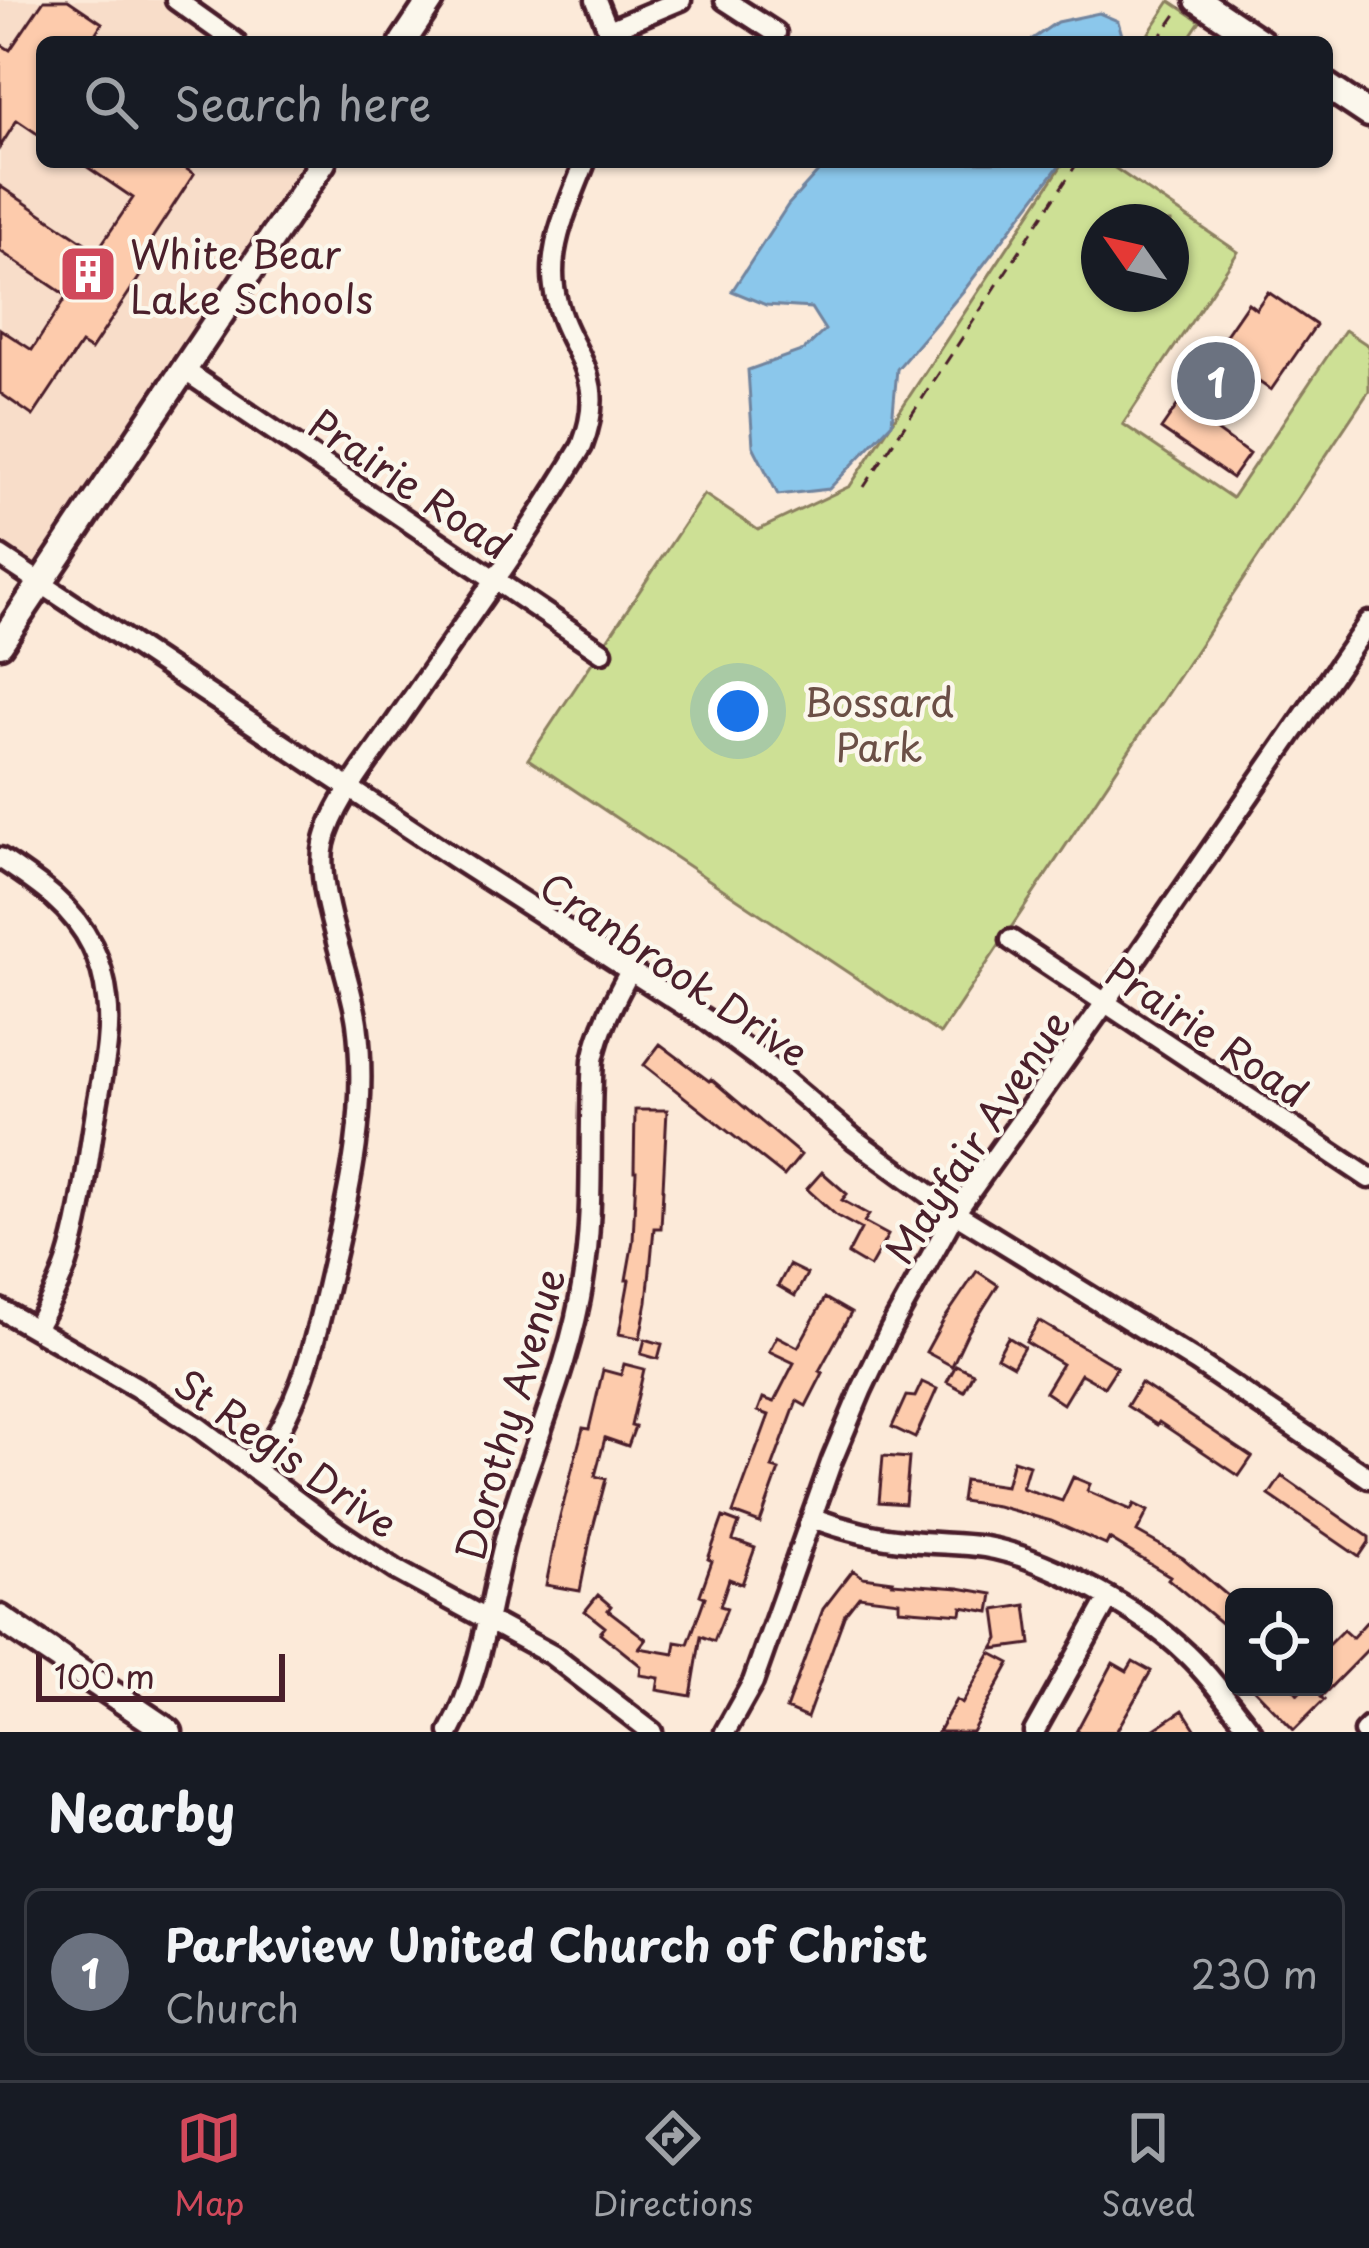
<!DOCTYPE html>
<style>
body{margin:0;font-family:"Playpen Sans",sans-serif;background:#20242c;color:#f1f3f6}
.controls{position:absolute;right:36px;bottom:36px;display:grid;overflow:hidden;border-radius:18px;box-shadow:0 3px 9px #0004}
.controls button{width:108px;height:108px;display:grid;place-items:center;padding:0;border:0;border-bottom:3px solid #363941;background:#171b24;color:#f1f3f6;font:60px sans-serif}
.compass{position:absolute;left:1081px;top:204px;width:108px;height:108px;border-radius:50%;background:#171b24;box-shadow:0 3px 9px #0004;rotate:304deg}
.scale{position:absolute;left:36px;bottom:30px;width:249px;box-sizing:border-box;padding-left:12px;border:6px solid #4a1f2b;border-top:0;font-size:33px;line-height:42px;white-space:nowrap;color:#4a1f2b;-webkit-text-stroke:9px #fbf7ec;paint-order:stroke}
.you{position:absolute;left:738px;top:711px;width:42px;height:42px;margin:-30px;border:9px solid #fff;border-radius:50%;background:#1a73e8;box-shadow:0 0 0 18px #1a73e833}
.badge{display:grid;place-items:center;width:78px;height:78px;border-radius:50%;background:#d1495b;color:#fff;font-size:39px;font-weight:700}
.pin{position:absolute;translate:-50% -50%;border:6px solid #fff;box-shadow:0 3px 12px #0006}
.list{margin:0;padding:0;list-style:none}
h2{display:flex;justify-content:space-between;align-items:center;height:156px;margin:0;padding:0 48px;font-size:51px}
h2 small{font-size:39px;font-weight:400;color:#9ea1a6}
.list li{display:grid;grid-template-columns:78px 1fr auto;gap:36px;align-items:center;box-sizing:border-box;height:168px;margin:0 24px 24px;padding:0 24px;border:3px solid #363941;border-radius:18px}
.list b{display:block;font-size:45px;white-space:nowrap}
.list p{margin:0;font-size:39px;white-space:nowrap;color:#9ea1a6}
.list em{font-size:39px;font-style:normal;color:#9ea1a6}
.icon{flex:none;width:66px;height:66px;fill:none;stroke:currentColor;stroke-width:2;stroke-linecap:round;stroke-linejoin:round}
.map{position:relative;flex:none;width:1369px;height:1732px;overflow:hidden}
.search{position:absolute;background:#171b24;box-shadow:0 3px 9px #0004;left:36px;right:36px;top:36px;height:132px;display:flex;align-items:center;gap:30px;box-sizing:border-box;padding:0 42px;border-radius:18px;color:#9ea1a6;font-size:45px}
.sheet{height:348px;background:#171b24}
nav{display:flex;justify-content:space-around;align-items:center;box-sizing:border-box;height:168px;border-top:3px solid #363941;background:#171b24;font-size:33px;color:#9ea1a6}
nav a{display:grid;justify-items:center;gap:6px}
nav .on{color:#d1495b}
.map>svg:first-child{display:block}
.built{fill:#f8ddc9}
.green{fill:#cde095;stroke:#8c8060;stroke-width:3;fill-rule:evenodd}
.water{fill:#8bc7eb;stroke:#71849e;stroke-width:3}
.building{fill:#fdcbac;stroke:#4a1f2b;stroke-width:3}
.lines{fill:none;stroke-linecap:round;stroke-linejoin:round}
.minor-casing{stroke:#4a1f2b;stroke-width:27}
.tertiary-casing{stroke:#4a1f2b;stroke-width:33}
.path{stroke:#4a1f2b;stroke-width:3;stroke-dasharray:12 9;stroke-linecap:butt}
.minor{stroke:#fbf7ec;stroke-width:18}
.tertiary{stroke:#fbf7ec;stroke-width:24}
.labels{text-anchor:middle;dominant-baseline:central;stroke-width:9;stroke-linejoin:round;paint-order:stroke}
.poi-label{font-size:39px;fill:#4a1f2b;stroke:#fbf7ec;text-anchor:start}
.street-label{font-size:39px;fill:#4a1f2b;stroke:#fbf7ec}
.park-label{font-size:39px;fill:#6b4f46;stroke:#fbf7ec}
</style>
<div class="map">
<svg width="1369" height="1732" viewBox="0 0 1369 1732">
<rect width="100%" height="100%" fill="#fcead9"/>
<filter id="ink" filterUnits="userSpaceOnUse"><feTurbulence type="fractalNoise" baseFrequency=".00833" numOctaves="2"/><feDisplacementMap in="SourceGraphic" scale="24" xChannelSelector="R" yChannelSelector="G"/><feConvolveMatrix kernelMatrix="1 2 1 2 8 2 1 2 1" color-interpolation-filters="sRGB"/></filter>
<g filter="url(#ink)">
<path class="built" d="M0 0H176L235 42H42V162H322L40 584 0 557Z"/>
<path class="green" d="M1170 1 1200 21 1186 42H1143Z
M1064 162H1106L1238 252 1123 424 1232 498 1345 330 1369 346V391L940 1034 528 759 704 494 758 530 850 486ZM1099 222H1171V294H1099Z"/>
<path class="water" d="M1099 13 1118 21 1124 42H1028L1057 22Z
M827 162H1062L965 289 897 369 892 423 829 489 778 495 753 446 748 370 804 350 825 330 811 308 766 305 732 291 788 205Z"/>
<path class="building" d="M44 0H68L102 23 90 42H42V137L17 120 0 147V44L10 50Z
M80 162H176L194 174 147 246 156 252 91 350 81 344 33 416 0 393V329L32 350 67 296 0 251V186L97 251 133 198Z
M1268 292 1316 325 1271 390 1244 372 1209 425 1249 454 1232 478 1161 429 1248 303 1256 309Z
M660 1044 709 1081 711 1079 801 1155 784 1176 644 1065Z
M635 1110H667L661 1228H654L647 1302 640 1338 619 1334 629 1280H626L633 1241 636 1171H634Z
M822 1172 847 1194 842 1200 869 1215 864 1222 888 1235 870 1267 848 1254 861 1229 837 1216 807 1189Z
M789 1265 807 1274 795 1296 778 1286Z
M977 1271 998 1285 967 1334 952 1366 926 1352 943 1321Z
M825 1298 851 1313 819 1371 823 1373 806 1406 797 1401 772 1468 779 1470 760 1523 733 1513 769 1415 758 1411 763 1398 774 1402 794 1363 769 1351 777 1336 798 1347Z
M1039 1321 1117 1367 1104 1387 1081 1374 1063 1404 1045 1392 1062 1364 1026 1342Z
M1008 1337 1024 1347 1013 1366 997 1357Z
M645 1339 662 1344 658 1359 641 1354Z
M624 1364 644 1369 631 1426 635 1427 628 1446 605 1438 595 1476 606 1479 591 1535 580 1591 546 1585 558 1525 574 1462 583 1428 589 1429 603 1370 621 1375Z
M956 1365 973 1373 964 1391 947 1382Z
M922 1382 937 1389 915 1438 892 1427 906 1396 915 1397Z
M1141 1383 1252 1457 1239 1476 1159 1422 1157 1425 1127 1406Z
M883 1456 909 1458 905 1504 879 1502Z
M1013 1460 1029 1465 1022 1488 1062 1501 1073 1477 1090 1484 1087 1491 1131 1510 1134 1504 1148 1511 1137 1532 1183 1558 1234 1601V1634L1168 1579 1170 1576 1109 1539 1106 1545 1051 1521 997 1506 961 1501 964 1480 1006 1486Z
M1282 1476 1369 1537V1542L1359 1557 1269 1495Z
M723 1517 739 1523 733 1540 755 1548 742 1584 729 1579 720 1606 727 1608 714 1641 701 1636 691 1696 657 1690 659 1678 640 1675 641 1666 600 1633 605 1627 585 1611 598 1595 611 1606 608 1610 646 1639 639 1648 674 1654 676 1642 688 1644 705 1597 700 1595 712 1561 708 1559Z
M853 1570 863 1577 893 1581 892 1583 959 1588 993 1594 990 1612 962 1607 961 1614 899 1609V1601L859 1596 845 1614 807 1718 786 1709 823 1609Z
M1026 1605 1031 1644 993 1649 999 1639 995 1610Z
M1369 1619V1648L1321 1697 1324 1700 1294 1730 1252 1687H1292L1298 1694 1305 1687H1324V1649L1343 1630 1352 1638Z
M991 1653 1010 1663 972 1732H938L956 1700 962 1704Z
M1133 1661 1151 1671 1116 1732H1076L1113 1663 1127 1671Z
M1183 1710 1197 1732H1150Z"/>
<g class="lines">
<defs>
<path id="minor" d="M176 0 235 42
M596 0 611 37
M725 0 776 33
M609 30 681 0
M184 370 602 652
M0 556 456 859 705 1019 758 1058 854 1139 955 1213 1197 1362 1369 1478
M0 858C36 882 72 905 92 946 100 962 105 981 107 999 112 1038 101 1079 95 1118 87 1166 82 1216 67 1263 59 1286 47 1308 35 1329
M1011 940 1369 1178
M0 1309 136 1387 198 1427 337 1531 396 1570 552 1655 652 1732
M254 1469C304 1400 313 1347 332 1266 351 1185 368 1107 357 1023 350 972 314 890 324 844 333 802 374 755 398 719 460 629 526 540 582 446 612 367 563 354 554 287 548 244 570 202 585 162
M813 1518C845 1530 877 1538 911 1541 936 1544 960 1543 985 1547 1045 1557 1143 1611 1187 1654 1211 1677 1231 1705 1252 1732
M450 1732C484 1669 489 1596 508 1529 532 1446 570 1366 583 1281 595 1209 588 1133 593 1060 600 1027 614 1001 630 971
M725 1732 753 1682 832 1460 861 1391 890 1330 955 1213 1105 1003 1369 622
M1034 1732 1109 1598
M1364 1732 1369 1727"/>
<path id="tertiary" d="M1198 0 1261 42
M403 42 431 0
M1327 86 1369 114
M0 644 323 162
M0 1618 169 1732"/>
</defs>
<use href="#minor" class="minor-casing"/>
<use href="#tertiary" class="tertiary-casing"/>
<path class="path" d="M1157 42 1181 7
M864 487 1078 162"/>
<use href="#minor" class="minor"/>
<use href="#tertiary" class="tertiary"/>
</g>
</g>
<defs>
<symbol id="building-square" viewBox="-11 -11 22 22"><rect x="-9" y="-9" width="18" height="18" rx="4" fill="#d1495b" stroke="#fbf7ec"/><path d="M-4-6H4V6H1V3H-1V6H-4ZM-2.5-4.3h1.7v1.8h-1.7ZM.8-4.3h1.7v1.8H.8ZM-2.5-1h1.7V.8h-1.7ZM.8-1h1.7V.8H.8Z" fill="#fff"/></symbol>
</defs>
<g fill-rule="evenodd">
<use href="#building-square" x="55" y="241" width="66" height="66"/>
</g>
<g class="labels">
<g class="poi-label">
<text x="130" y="252">White Bear<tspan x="130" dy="45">Lake Schools</tspan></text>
</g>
<g class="street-label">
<text transform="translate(411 483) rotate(34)">Prairie Road</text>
<text transform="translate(675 968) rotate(34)">Cranbrook Drive</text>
<text transform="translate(1208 1031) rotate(34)">Prairie Road</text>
<text transform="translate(976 1136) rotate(-56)">Mayfair Avenue</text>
<text transform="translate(508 1414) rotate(-74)">Dorothy Avenue</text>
<text transform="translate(287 1452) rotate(35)">St Regis Drive</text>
</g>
<g class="park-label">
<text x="879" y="700">Bossard<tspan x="879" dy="45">Park</tspan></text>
</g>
</g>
</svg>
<div class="controls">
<button><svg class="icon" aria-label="locate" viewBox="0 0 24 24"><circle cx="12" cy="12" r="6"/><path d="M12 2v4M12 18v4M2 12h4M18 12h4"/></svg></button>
</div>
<svg class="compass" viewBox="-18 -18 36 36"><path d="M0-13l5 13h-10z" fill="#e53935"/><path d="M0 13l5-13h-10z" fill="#9ea1a6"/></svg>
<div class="scale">100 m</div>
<div class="you"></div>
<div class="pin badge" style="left:1216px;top:381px;background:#6b7280">1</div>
<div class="search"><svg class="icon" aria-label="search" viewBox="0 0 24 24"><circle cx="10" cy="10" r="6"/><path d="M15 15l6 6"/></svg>Search here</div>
</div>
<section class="sheet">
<h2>Nearby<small></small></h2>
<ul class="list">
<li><span class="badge" style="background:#6b7280">1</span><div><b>Parkview United Church of Christ</b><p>Church</p></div><em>230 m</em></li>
</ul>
</section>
<nav>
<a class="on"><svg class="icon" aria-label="map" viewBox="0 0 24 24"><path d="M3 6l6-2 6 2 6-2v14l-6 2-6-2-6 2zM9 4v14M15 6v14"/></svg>Map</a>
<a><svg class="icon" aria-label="directions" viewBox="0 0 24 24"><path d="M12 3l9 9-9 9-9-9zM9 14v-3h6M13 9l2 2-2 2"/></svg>Directions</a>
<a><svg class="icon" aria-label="saved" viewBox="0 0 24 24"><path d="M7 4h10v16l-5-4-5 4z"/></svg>Saved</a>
</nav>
